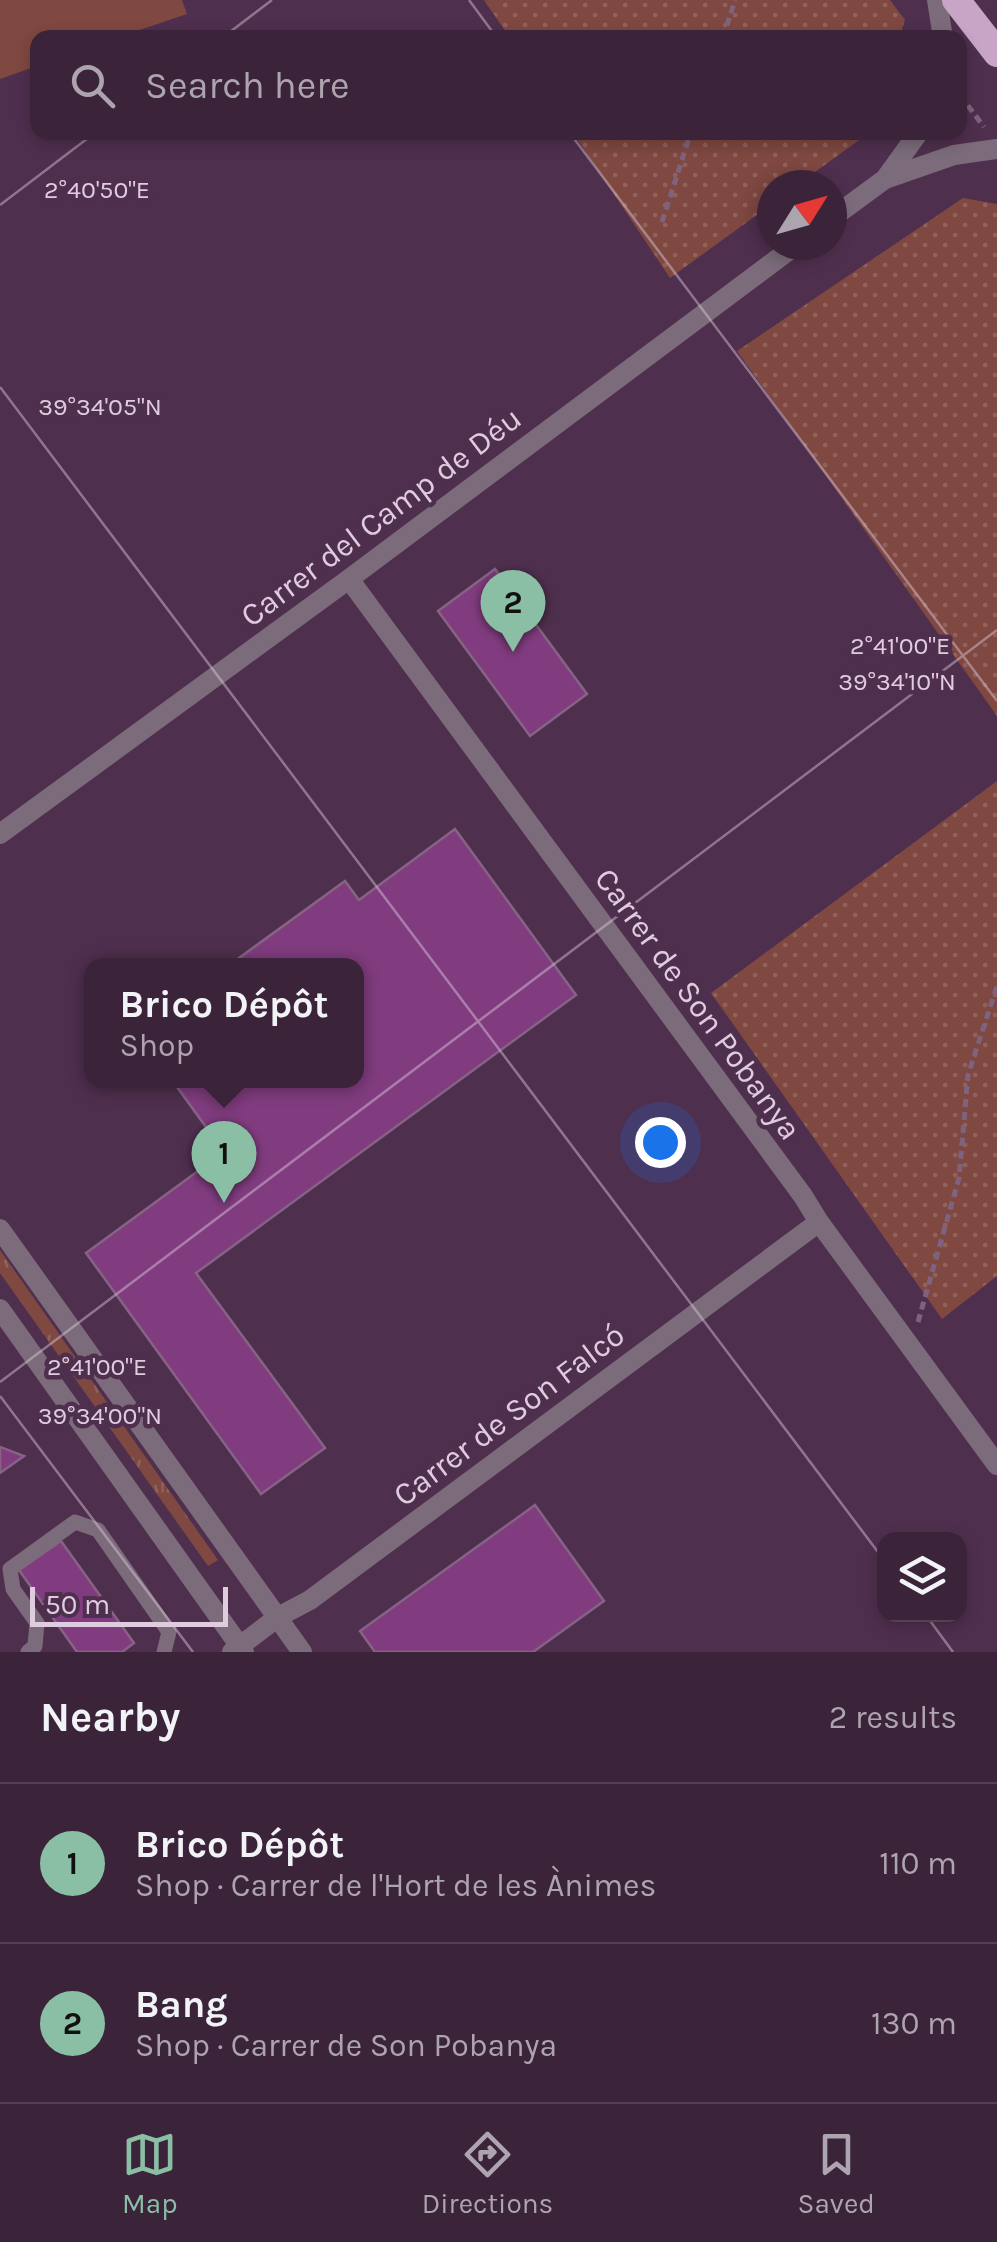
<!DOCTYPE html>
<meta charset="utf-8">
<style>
body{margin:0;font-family:Karla,sans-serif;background:#462f45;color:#f1f3f6}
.controls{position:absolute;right:30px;bottom:30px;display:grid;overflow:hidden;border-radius:20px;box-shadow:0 5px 15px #0003}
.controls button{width:90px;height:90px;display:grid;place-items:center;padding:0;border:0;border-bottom:2px solid #544054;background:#3b233a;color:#f1f3f6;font:50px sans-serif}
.compass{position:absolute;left:757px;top:170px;width:90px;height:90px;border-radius:50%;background:#3b233a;box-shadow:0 5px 15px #0003;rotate:53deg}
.scale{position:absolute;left:30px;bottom:25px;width:198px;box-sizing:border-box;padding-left:10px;border:5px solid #e0ccdf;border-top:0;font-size:28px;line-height:35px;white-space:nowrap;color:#e0ccdf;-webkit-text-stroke:8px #4f2f4e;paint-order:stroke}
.you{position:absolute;left:660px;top:1142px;width:35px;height:35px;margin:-25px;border:8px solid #fff;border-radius:50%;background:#1a73e8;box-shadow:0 0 0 15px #1a73e833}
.badge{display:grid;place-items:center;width:65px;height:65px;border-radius:50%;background:#8abfa5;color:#111;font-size:32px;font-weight:700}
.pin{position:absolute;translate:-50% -82px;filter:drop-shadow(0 2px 5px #0008)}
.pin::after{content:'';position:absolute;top:52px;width:35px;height:30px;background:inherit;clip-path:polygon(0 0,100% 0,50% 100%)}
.popup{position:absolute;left:84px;top:958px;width:280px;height:130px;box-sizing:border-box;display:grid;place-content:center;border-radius:20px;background:#3b233a;filter:drop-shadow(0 2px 8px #0005);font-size:32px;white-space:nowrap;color:#aca4af}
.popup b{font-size:38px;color:#f1f3f6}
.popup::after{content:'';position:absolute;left:50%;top:100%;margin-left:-20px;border:20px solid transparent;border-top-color:#3b233a}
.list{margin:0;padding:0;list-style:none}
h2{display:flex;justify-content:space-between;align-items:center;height:130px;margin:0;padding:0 40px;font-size:42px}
h2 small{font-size:32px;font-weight:400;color:#aca4af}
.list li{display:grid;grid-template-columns:65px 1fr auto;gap:30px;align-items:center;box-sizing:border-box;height:160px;padding:0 40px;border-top:2px solid #544054}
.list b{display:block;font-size:38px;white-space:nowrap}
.list p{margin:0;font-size:32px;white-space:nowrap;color:#aca4af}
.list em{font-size:32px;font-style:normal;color:#aca4af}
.icon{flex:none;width:55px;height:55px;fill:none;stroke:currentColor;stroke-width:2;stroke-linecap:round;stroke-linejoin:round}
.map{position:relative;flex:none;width:997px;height:1652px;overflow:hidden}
.search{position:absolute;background:#3b233a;box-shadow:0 5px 15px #0003;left:30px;right:30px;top:30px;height:110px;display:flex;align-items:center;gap:25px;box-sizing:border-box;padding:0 35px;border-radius:20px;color:#aca4af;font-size:38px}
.sheet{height:450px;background:#3b233a}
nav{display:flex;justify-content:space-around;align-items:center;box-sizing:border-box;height:140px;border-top:2px solid #544054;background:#3b233a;font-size:28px;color:#aca4af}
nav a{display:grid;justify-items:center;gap:5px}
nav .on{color:#8abfa5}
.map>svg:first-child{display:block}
.grass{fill:url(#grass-tufts)}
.park{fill:url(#park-dots)}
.garden{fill:#7f4841}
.building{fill:#803c7f;stroke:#866384;stroke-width:2.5}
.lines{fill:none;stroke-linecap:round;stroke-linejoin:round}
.path{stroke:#7f637e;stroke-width:5;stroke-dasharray:8 5;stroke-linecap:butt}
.service{stroke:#7c6c7b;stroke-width:15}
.minor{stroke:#7c6c7b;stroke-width:20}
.trunk{stroke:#c8a4c6;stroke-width:28}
.ticks{fill:none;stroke:#e0ccdf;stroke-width:2.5;stroke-opacity:0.45}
.labels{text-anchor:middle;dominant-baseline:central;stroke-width:9;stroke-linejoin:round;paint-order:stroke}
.street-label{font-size:32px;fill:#e0ccdf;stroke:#4f2f4e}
.ticks-label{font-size:25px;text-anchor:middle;fill:#e0ccdf;stroke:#4f2f4e;stroke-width:9;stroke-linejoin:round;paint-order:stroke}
</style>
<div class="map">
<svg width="997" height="1652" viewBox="0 0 997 1652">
<defs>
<pattern id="grass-tufts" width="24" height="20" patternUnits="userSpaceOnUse" patternTransform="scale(2.5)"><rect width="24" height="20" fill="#7f4841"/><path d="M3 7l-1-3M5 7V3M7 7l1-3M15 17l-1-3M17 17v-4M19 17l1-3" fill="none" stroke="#91615c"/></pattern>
<pattern id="park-dots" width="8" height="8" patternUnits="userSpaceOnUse" patternTransform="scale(2.5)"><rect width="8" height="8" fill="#7f4841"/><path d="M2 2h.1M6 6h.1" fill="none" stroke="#91615c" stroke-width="1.8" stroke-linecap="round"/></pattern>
</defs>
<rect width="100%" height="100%" fill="#4f2f4e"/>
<path class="grass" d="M0 1250 218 1560 208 1566 0 1273Z"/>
<path class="park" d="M484 0H890L905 20 899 38H510Z
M573 133H869L797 185H772V204L670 278Z
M963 198 997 204V716L737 351Z
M997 781V1276L942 1319 711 993Z"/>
<path class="garden" d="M0 0H182L187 14 119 37 38 38 37 66 0 79Z"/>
<path class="building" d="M495 569 587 694 530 736 438 611Z
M455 829 576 995 196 1273 325 1448 261 1494 86 1253 224 1152 172 1080H356V966H228L345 881 359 900Z
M0 1447 24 1456 0 1473Z
M535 1505 604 1601 533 1652H375L360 1631Z
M61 1541 134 1643 122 1652H77L19 1570Z"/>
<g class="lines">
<path class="path" d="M723 38 735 0
M960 95 984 127
M662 222 691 132
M918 1322 959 1178 968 1075 997 986"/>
<path class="service" d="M28 1652 35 1646 37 1623 13 1589 10 1569 75 1522 98 1530 169 1632 164 1652"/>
<path class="minor" d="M937 0 943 38
M885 179 954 155 997 149
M832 218 885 179 919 132
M349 579 803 1196 819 1222 997 1465
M0 834 349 579 796 245
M0 1229 302 1652
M0 1309 244 1652
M232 1652 278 1617 310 1600 819 1222"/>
<path class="trunk" d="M956 0 997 53"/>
</g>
<path class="ticks" d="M469 0 497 38M222 38 272 0M569 132 997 701M0 205 96 132M0 387 884 1560M0 1382 997 630M0 1396 193 1652M925 1614 953 1652"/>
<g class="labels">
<g class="street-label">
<text transform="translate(381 517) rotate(-37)">Carrer del Camp de Déu</text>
<text transform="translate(698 1004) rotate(54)">Carrer de Son Pobanya</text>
<text transform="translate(509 1415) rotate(-37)">Carrer de Son Falcó</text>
</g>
</g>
<g class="ticks-label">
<text x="97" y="198">2°40'50"E</text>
<text x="100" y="415">39°34'05"N</text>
<text x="900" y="654">2°41'00"E</text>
<text x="897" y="690">39°34'10"N</text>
<text x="97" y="1375">2°41'00"E</text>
<text x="100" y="1424">39°34'00"N</text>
</g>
</svg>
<div class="controls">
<button><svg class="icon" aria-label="layers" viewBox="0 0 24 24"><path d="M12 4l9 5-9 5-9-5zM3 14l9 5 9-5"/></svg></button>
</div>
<svg class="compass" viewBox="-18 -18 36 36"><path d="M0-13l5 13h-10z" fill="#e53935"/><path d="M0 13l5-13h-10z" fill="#aca4af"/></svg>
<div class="scale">50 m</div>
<div class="you"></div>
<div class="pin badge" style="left:224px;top:1203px">1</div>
<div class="popup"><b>Brico Dépôt</b>Shop</div>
<div class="pin badge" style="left:513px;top:652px">2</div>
<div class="search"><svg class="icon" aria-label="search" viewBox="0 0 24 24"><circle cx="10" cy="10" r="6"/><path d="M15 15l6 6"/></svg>Search here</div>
</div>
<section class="sheet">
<h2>Nearby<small>2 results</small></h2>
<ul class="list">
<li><span class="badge">1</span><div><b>Brico Dépôt</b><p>Shop · Carrer de l'Hort de les Ànimes</p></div><em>110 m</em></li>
<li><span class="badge">2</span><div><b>Bang</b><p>Shop · Carrer de Son Pobanya</p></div><em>130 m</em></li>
</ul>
</section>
<nav>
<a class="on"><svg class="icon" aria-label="map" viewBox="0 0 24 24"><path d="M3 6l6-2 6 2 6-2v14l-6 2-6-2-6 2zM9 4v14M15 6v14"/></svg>Map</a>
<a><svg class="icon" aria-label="directions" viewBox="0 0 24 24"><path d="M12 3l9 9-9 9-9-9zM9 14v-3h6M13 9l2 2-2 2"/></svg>Directions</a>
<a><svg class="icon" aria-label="saved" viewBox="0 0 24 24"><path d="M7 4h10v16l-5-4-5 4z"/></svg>Saved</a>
</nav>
